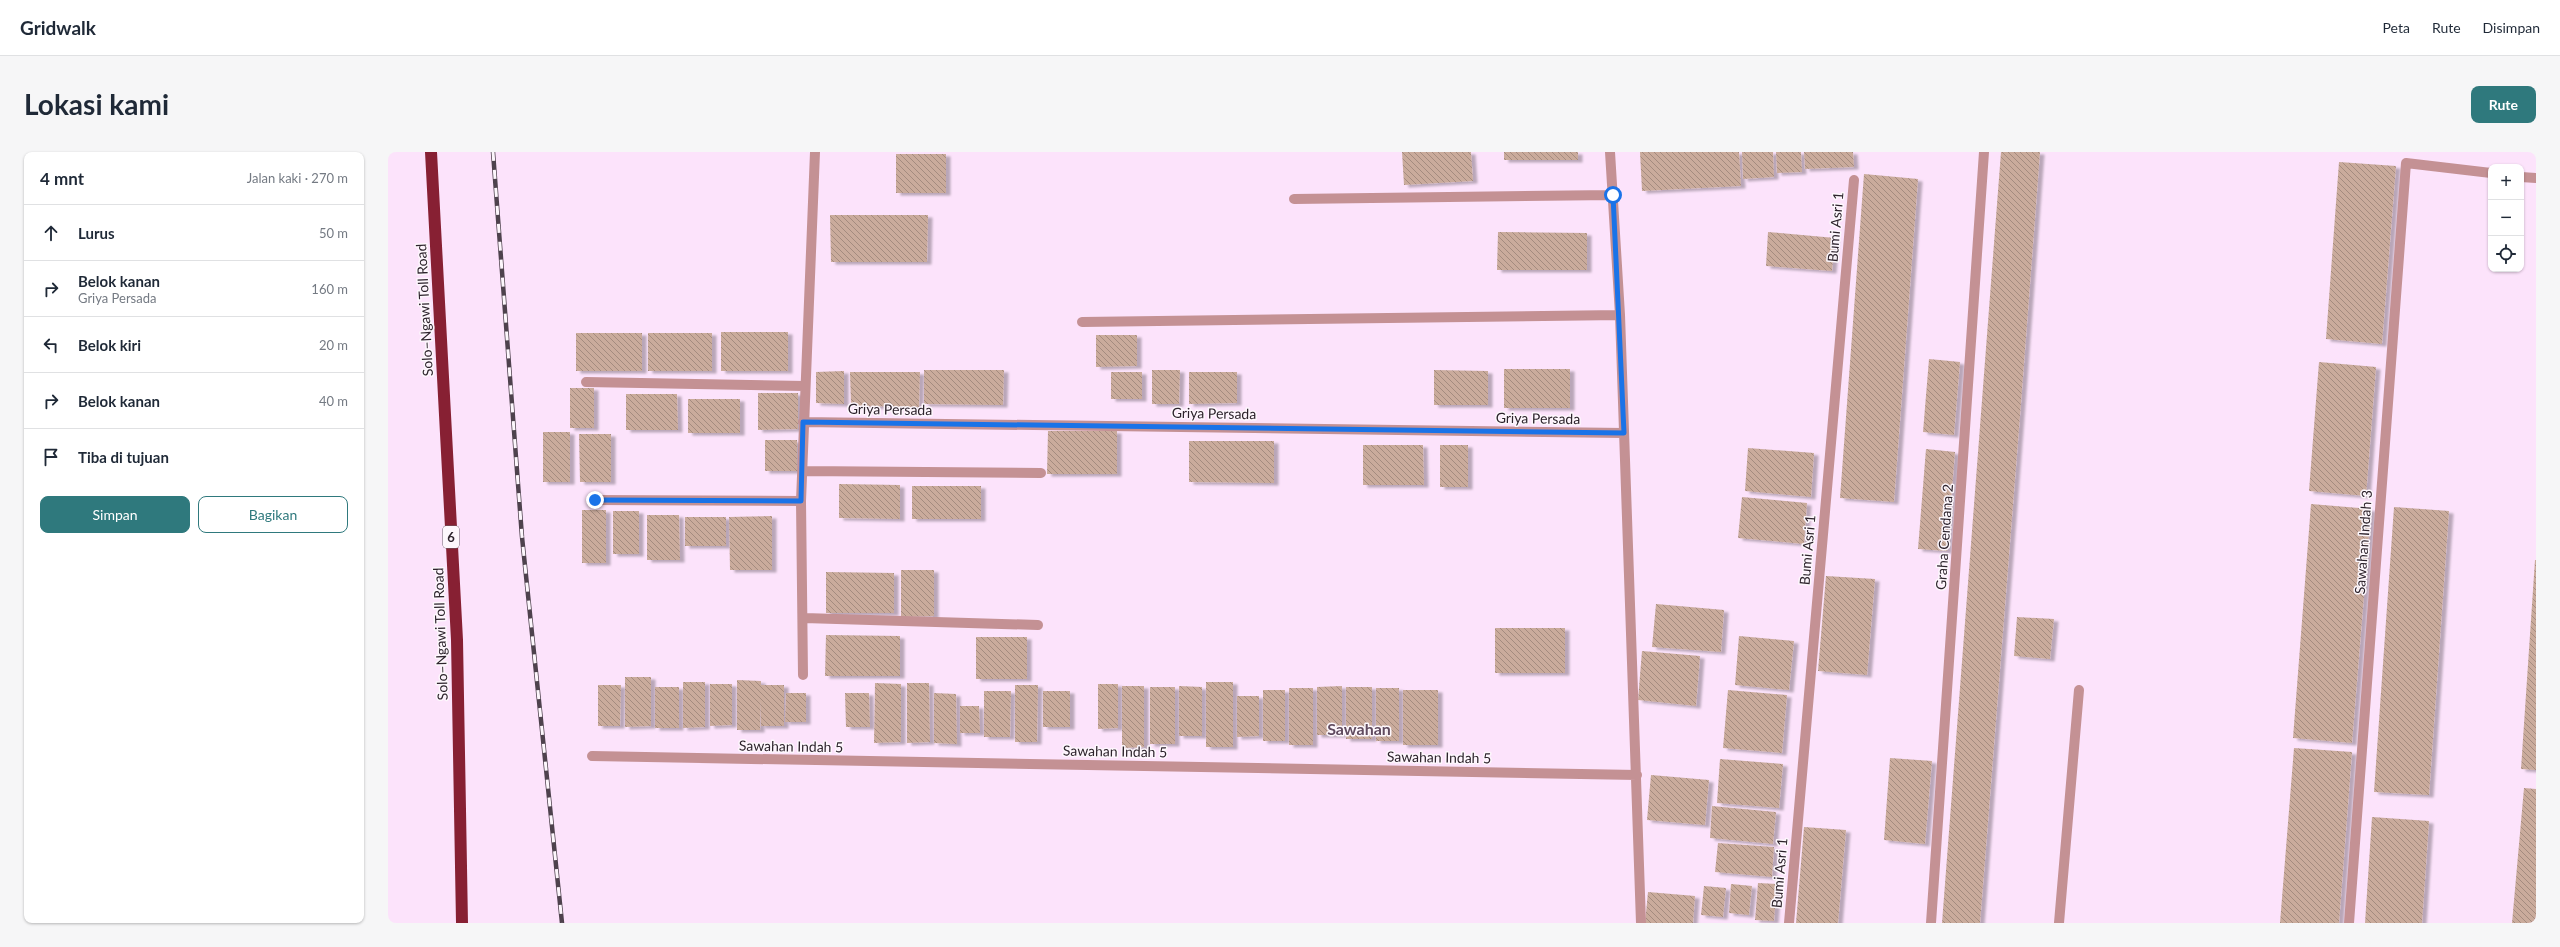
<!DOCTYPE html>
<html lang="id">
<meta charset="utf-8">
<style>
body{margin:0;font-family:Lato,sans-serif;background:#f6f6f7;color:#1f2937}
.controls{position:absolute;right:12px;top:12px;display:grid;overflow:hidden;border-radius:8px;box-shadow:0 1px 3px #0004}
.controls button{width:36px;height:36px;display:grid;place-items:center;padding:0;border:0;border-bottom:1px solid #e0e1e3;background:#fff;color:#1f2937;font:20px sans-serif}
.stop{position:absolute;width:12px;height:12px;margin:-9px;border:3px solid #1a73e8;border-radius:50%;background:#fff}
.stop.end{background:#1a73e8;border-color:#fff;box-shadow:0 1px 4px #0008}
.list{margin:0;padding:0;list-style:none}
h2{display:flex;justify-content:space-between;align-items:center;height:52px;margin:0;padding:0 16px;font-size:17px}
h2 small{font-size:13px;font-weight:400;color:#747a83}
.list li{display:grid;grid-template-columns:26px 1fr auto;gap:12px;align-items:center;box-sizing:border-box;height:56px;padding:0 16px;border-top:1px solid #e0e1e3}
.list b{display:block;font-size:15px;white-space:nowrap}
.list p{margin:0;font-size:13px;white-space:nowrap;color:#747a83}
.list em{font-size:13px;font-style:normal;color:#747a83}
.actions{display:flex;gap:8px;padding:12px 16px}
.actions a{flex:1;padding:9px 0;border:1px solid #2f797d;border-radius:8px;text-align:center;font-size:14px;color:#2f797d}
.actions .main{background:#2f797d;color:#fff}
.icon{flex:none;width:22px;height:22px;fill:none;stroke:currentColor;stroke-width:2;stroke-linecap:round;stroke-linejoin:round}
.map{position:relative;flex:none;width:2148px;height:771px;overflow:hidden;border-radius:8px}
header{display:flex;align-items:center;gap:24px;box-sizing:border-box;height:56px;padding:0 20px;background:#fff;border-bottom:1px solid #e0e1e3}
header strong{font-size:19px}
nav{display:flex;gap:22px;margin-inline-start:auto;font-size:14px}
.intro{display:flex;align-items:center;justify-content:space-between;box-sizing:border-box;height:96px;padding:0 24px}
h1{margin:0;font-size:28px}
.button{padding:10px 18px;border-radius:8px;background:#2f797d;color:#fff;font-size:14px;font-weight:700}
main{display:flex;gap:24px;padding:0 24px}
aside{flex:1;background:#fff;border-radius:8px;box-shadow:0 1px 3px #0004}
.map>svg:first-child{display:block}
.building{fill:url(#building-back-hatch);filter:url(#shadow)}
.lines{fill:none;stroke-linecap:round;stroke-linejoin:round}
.minor{stroke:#c49194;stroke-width:10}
.highway{stroke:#872033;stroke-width:12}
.rail-casing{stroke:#4e424d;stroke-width:4.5}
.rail{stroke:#fdf7fc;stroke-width:3;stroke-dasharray:9;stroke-linecap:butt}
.route{stroke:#1a73e8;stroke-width:5}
.labels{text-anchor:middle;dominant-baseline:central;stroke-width:3;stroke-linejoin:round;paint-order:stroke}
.shield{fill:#fdf7fc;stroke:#6b636a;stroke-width:1}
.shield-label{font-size:13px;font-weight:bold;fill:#2d232c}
.street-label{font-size:14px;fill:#2d232c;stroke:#fdf7fc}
.quarter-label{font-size:16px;font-weight:bold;fill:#604b5f;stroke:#fdf7fc}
</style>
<header>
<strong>Gridwalk</strong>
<nav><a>Peta</a><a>Rute</a><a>Disimpan</a></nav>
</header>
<div class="intro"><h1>Lokasi kami</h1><a class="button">Rute</a></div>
<main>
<aside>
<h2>4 mnt<small>Jalan kaki · 270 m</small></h2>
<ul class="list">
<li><svg class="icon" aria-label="ahead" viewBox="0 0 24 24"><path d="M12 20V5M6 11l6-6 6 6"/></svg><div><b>Lurus</b></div><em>50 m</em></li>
<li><svg class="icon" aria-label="right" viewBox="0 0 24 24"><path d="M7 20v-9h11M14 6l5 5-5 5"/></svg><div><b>Belok kanan</b><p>Griya Persada</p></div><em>160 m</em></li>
<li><svg class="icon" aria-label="left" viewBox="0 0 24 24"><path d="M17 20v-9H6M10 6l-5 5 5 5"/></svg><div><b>Belok kiri</b></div><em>20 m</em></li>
<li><svg class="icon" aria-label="right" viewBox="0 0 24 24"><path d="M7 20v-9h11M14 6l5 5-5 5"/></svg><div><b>Belok kanan</b></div><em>40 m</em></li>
<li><svg class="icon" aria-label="arrive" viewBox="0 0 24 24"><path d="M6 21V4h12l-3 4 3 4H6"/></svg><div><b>Tiba di tujuan</b></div></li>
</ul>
<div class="actions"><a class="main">Simpan</a><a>Bagikan</a></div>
</aside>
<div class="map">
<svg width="2148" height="771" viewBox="0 0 2148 771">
<defs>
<pattern id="building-back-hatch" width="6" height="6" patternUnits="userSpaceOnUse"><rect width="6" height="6" fill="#caab9c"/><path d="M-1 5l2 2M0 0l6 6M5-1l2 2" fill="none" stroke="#a48b7f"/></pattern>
<filter id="shadow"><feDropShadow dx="4.5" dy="2.5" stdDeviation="1" flood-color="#0004"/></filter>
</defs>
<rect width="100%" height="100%" fill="#fce3fb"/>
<path class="building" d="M1014 0H1083L1085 29 1016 33Z
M1116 0H1190V8H1116Z
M1252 0H1351L1353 34 1254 39Z
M1354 0H1385L1386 25 1355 27Z
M1388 0H1413L1414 20 1389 21Z
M1416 0H1465L1466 15 1417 17Z
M1613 0H1652L1633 251 1592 771H1554Z
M508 2H558V41H508Z
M1951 10 2008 14 1994 192 1938 187Z
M1476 22 1530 27 1506 350 1452 346Z
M442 63H540L539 110H443Z
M1110 80 1199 81V118H1109Z
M1380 80 1447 86 1444 119 1378 114Z
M333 180H400V219H333Z
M188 181H254V219H188Z
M260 181H324V219H260Z
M708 183H749V214L708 215Z
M1541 207 1572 210 1566 283 1535 280Z
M1931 210 1988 215 1978 344 1921 339Z
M1116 217H1182V256H1116Z
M536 218H616L615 253 536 252Z
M764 218H792L791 252H764Z
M1046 218 1100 219V253H1046Z
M456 219V252L428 251V220Z
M462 220H532L531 255 463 254Z
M723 220H754V247H723Z
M801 220H849V251L801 252Z
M182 236H206V276H182Z
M370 241H410V277L370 278Z
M238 242H289L290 278H238Z
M300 247H352V281H300Z
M660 279H729V322H659Z
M155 280H182V330H155Z
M191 282H223V330H192Z
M377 288H409V319H377Z
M801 289H886V331L801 330Z
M975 293H1035L1036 333H975Z
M1052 293H1080V335H1052Z
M1360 296 1426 301 1423 345 1357 339Z
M1538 297 1567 300 1559 399 1530 397Z
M451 332 512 333V367L451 366Z
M524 334H593V367H524Z
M1354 345 1419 351 1416 392 1350 386Z
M1923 352 1983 357 1964 591 1905 586Z
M2006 355 2061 359 2041 643 1986 640Z
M194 358H218V411H194Z
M225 359H251V402H225Z
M259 363H291L292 408H259Z
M384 364V418H342L341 365Z
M297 365H338V394H297Z
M2147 408H2148V618L2133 617Z
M513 418H546V464L513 465Z
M438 420 506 421V461H438Z
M1438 424 1487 427 1479 523 1430 519Z
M1268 452 1336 458 1333 500 1264 495Z
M1629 465 1666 467 1662 507 1626 504Z
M1107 476H1177V521H1107Z
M438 483 512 484V524H437Z
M1351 484 1406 489 1401 538 1347 533Z
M588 485H639V527H588Z
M1254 499 1312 504 1308 554 1250 548Z
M237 525H263V574L237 575Z
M349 528 373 529V533H396V574H373V549L372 578H349Z
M295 530H317V575L295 576Z
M818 530H845V595H818Z
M487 531 513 532V590L486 591Z
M519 531H541L542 590 519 591Z
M322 532H344V573L322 574Z
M710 532H730V576L710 577Z
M210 533H233L232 574H210Z
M627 533H650L649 590H627Z
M734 534H756V595L734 596Z
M791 534 814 535V584H791Z
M954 534V583H929V535Z
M267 535H291V576H267Z
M762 535H787V592H762Z
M958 535H984V587H958Z
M901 536H925V593H901Z
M988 536H1011V589H988Z
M875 538H897V589H875Z
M1015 538H1050V593H1015Z
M1340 538 1399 543 1394 601 1335 596Z
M596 539H623L622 585H596Z
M655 539H682V575H655Z
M398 541H418V570H397Z
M457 541H481L482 575H458Z
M546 541 568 542 569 592 546 591Z
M849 544H871V584L849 585Z
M572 554H591L592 581H572Z
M1906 596 1964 600 1951 771H1892Z
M1502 606 1544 609 1537 692 1496 688Z
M1332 607 1395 612 1391 656 1329 651Z
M1263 623 1321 628 1317 673 1259 668Z
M2136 636 2148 637V771H2124Z
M1324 654 1388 660 1385 692 1322 686Z
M1984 665 2041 669 2034 771H1977Z
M1416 675 1458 678 1450 771H1408Z
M1330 691 1386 695 1384 725 1327 720Z
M1370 731 1389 732 1386 769 1367 768Z
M1343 732 1364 734 1361 763 1341 761Z
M1316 734 1338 736 1335 765 1313 763Z
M1260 740 1307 744 1305 771H1257Z"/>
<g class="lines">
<path class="minor" d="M1222 0 1232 163 1253 771
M2133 25 2148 26
M906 47 1225 43
M694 170 1232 163
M198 230 416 234
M415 270 1236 281
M414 319 653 321
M207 348 413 349
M416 466 650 473
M415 523 413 349 427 0
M204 604 1249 623
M1401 771 1466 28
M1543 771 1596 0
M1671 771 1691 538
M1961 771 2018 11 2103 21"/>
<path class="highway" d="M43 0 69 488 74 771"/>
<defs>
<path id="rail" d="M105 0 134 385 174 771"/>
</defs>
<use href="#rail" class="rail-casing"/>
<use href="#rail" class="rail"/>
</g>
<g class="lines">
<path class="route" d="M207 348 413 349 415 270 1236 281 1225 43"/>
</g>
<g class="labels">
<rect class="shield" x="55" y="374" width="16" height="22" rx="3"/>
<g class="shield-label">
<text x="63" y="385">6</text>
</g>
<g class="street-label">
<text transform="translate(1447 75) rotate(-85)">Bumi Asri 1</text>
<text transform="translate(36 158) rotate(-93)">Solo–Ngawi Toll Road</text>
<text transform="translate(502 257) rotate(1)">Griya Persada</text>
<text transform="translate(826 261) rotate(1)">Griya Persada</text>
<text transform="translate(1150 266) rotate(1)">Griya Persada</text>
<text transform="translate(1556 385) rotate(-86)">Graha Cendana 2</text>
<text transform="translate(1975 390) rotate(-86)">Sawahan Indah 3</text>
<text transform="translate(1419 398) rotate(-85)">Bumi Asri 1</text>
<text transform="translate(52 482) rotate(-92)">Solo–Ngawi Toll Road</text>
<text transform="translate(403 594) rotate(1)">Sawahan Indah 5</text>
<text transform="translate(727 599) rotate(1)">Sawahan Indah 5</text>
<text transform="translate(1051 605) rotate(1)">Sawahan Indah 5</text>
<text transform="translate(1391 721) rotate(-85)">Bumi Asri 1</text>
</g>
<g class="quarter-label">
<text x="971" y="576">Sawahan</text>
</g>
</g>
</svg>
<div class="controls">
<button>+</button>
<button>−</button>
<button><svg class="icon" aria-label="locate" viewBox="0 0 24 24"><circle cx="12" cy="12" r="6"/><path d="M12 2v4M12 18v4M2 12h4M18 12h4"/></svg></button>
</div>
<div class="stop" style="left:1225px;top:43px"></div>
<div class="stop end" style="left:207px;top:348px"></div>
</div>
</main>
